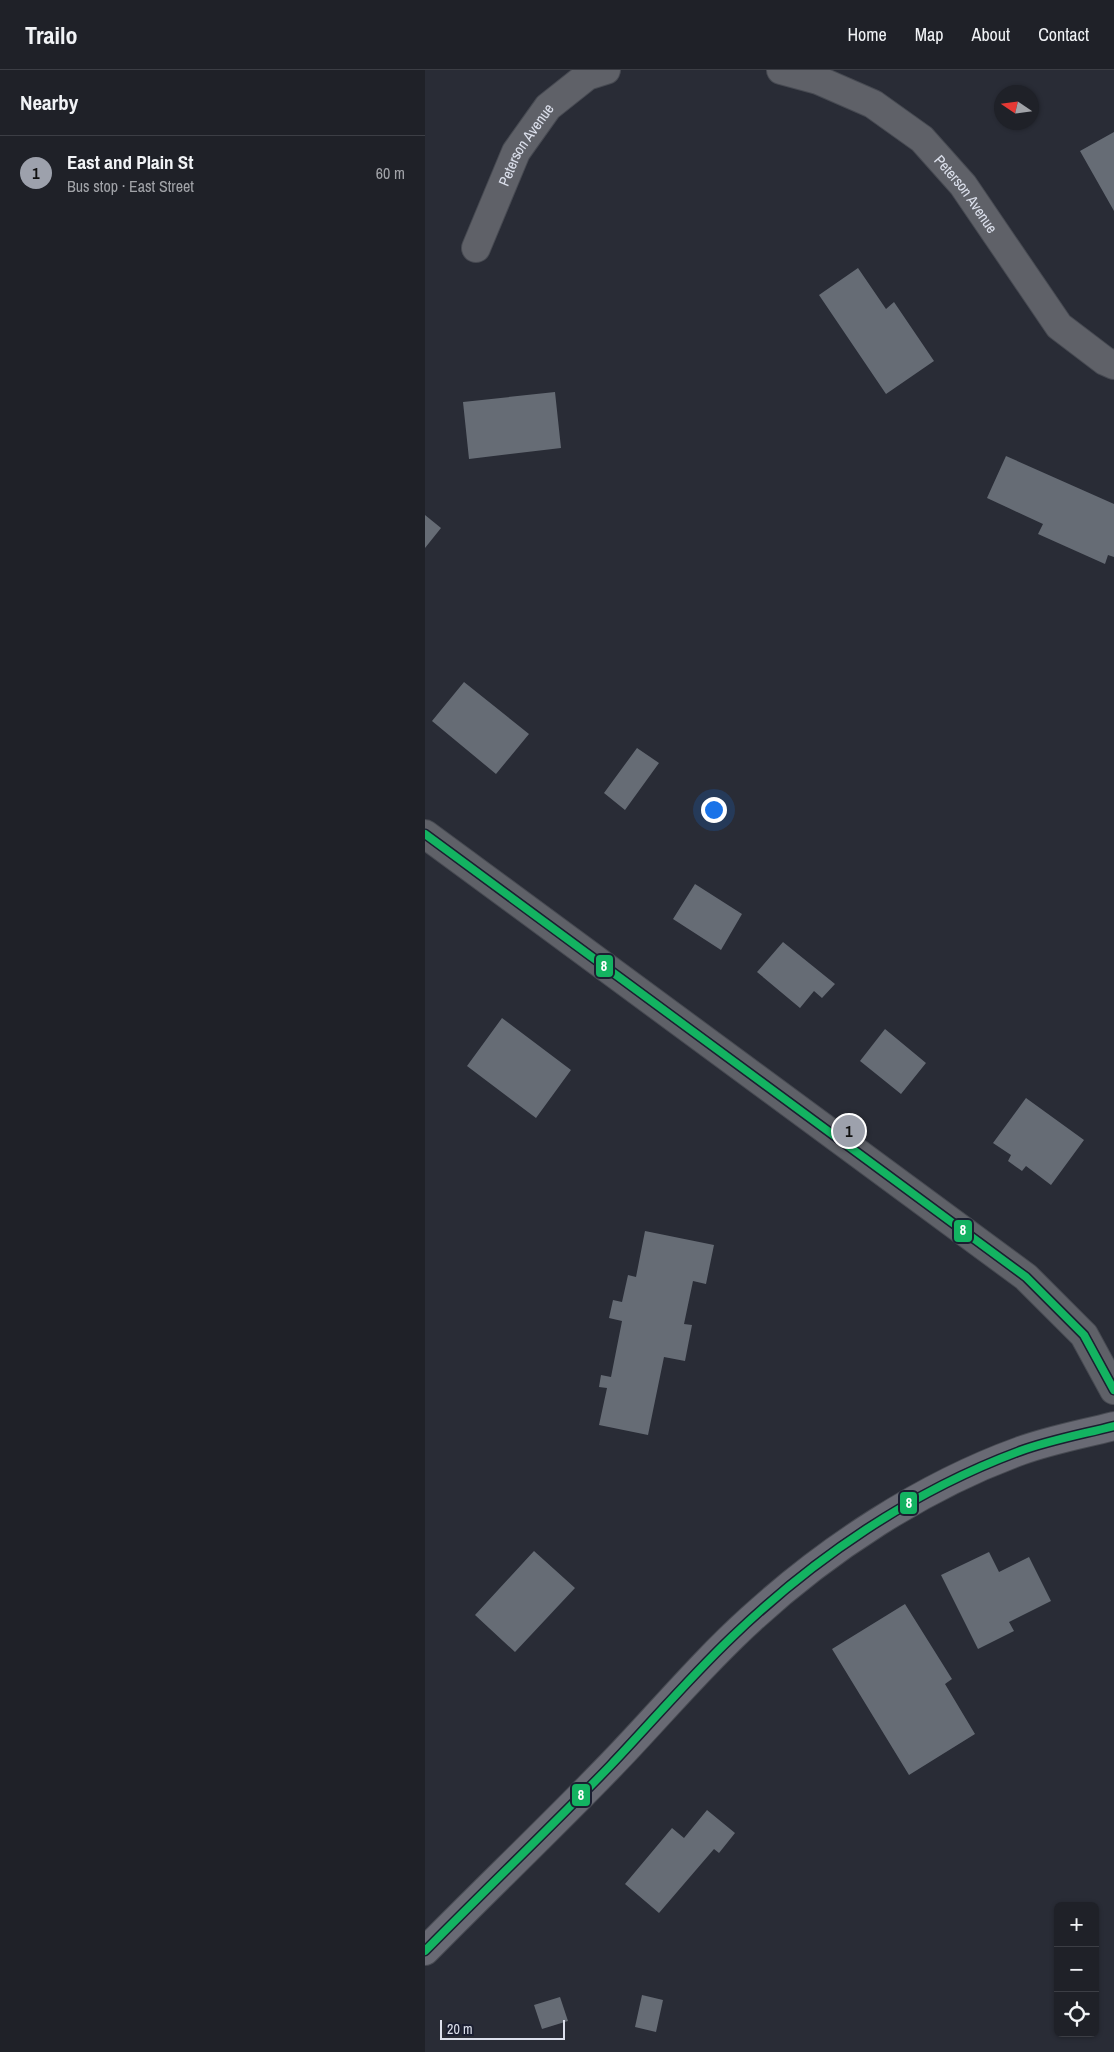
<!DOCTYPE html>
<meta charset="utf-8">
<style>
body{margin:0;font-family:"Archivo Narrow",sans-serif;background:#272930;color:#f1f3f6}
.controls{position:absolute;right:15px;bottom:15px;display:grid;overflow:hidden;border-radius:8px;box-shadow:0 1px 4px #0004}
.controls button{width:45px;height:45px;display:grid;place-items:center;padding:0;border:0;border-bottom:1px solid #3c3e45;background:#1f2128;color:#f1f3f6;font:25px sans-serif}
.compass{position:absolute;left:569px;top:15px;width:45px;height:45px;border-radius:50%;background:#1f2128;box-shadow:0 1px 4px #0004;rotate:283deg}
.scale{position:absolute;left:15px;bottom:12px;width:125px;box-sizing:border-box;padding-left:5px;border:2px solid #dce0ec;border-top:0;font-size:14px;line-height:18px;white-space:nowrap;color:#dce0ec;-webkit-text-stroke:4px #1b1f31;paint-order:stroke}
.you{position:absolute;left:288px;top:739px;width:18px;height:18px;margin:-12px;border:4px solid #fff;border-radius:50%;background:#1a73e8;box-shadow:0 0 0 8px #1a73e833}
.badge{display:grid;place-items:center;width:32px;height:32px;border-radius:50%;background:#9da1ac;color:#111;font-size:16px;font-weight:700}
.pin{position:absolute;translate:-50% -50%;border:2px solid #fff;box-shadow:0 1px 5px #0006}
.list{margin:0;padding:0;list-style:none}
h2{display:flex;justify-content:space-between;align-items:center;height:65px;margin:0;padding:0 20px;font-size:21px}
h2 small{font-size:16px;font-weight:400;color:#a1a3a8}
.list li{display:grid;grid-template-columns:32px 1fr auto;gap:15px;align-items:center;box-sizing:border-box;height:75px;padding:0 20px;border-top:1px solid #3c3e45}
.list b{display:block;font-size:19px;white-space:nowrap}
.list p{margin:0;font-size:16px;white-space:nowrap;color:#a1a3a8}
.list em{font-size:16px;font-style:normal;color:#a1a3a8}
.icon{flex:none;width:28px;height:28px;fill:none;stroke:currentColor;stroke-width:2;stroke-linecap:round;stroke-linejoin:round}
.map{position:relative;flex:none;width:689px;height:1982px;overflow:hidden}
header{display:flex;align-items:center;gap:30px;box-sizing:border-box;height:70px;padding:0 25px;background:#1f2128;border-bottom:1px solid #3c3e45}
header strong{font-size:24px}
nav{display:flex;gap:28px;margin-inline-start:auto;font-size:18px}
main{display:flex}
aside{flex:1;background:#1f2128}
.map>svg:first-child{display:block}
.building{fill:#666c75}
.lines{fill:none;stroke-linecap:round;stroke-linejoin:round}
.minor-casing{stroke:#474a52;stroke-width:30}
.tertiary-casing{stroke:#474a52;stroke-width:30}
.secondary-casing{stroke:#474a52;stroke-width:30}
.minor{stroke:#5f6168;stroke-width:28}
.tertiary{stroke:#5f6168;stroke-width:28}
.secondary{stroke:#696a74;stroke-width:28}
.bus-1-casing{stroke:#1b1f31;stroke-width:11}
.bus-1{stroke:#13b361;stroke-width:8}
.labels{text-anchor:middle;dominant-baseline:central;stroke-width:5;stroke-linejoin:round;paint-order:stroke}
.street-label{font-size:15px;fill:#dce0ec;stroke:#1b1f31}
.line-badge{stroke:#1b1f31;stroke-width:2}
.badge-label{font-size:14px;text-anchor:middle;font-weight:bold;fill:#fff}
</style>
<header>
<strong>Trailo</strong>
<nav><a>Home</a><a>Map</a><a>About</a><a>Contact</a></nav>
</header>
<main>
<aside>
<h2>Nearby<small></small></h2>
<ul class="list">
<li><span class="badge">1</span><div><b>East and Plain St</b><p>Bus stop · East Street</p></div><em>60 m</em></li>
</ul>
</aside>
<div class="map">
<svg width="689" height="1982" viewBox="0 0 689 1982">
<rect width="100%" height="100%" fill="#292c36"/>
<path class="building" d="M689 62V141L655 81Z
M433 198 461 239 469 232 509 291 461 324 394 225Z
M130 322 136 378 44 389 38 332Z
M581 386 689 434V487L683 485 680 494 613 464 618 454 562 428Z
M0 445 16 458 0 478Z
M39 612 104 664 71 704 7 651Z
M212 678 234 693 200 740 179 723Z
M270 814 317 844 296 880 248 849Z
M358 872 410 914 397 928 389 921 375 938 332 902Z
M77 948 146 1000 111 1048 42 996Z
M460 959 501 993 476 1024 435 991Z
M601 1028 659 1070 626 1115 601 1096 597 1101 583 1091 586 1085 568 1073Z
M220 1161 289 1175 281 1214 268 1211 259 1254 267 1255 260 1291 239 1287 223 1365 174 1355 182 1318 174 1317 176 1305 186 1307 197 1251 184 1248 188 1230 197 1232 203 1205 211 1207Z
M109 1481 150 1518 90 1582 50 1545Z
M564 1482 574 1502 604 1487 626 1531 584 1552 589 1561 553 1579 516 1505Z
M480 1534 527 1609 520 1614 550 1664 484 1705 407 1579Z
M282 1740 310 1763 294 1783 289 1779 234 1843 200 1814 247 1758 259 1768Z
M217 1925 238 1930 231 1962 210 1957Z
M135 1927 143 1951 117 1959 109 1935Z"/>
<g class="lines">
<defs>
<g id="minor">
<path id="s1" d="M356 0 393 10 448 34 497 69 538 115 634 256 680 291 689 295"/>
<path id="s2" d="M51 178 91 82 123 37 162 6 181 0"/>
</g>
<path id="tertiary" d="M0 764 601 1207 659 1265 689 1320"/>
<path id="secondary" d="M0 1881C60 1820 122 1761 182 1699 230 1650 274 1596 326 1549 401 1480 498 1416 595 1381 625 1370 658 1364 689 1356"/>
</defs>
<use href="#minor" class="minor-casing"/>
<use href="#tertiary" class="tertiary-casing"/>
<use href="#secondary" class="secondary-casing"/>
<use href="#minor" class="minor"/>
<use href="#tertiary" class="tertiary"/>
<use href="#secondary" class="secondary"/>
<defs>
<path id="bus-1" d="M0 764 601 1207 659 1265 689 1320
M0 1881C61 1819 124 1759 185 1696 226 1653 264 1608 307 1567 389 1488 487 1421 595 1381 625 1370 658 1364 689 1356"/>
</defs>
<use href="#bus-1" class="bus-1-casing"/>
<use href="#bus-1" class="bus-1"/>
</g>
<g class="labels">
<g class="street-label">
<text stroke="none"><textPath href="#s2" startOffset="115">Peterson Avenue</textPath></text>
<text stroke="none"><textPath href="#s1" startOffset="229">Peterson Avenue</textPath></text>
</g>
</g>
<g class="line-badge">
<rect x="170" y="884" width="19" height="24" rx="5" fill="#13b361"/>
<rect x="528" y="1149" width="20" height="24" rx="5" fill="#13b361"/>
<rect x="474" y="1421" width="19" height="24" rx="5" fill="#13b361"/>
<rect x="146" y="1713" width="20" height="24" rx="5" fill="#13b361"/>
</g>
<g class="badge-label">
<text x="179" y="901">8</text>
<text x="538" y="1165">8</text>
<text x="484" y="1438">8</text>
<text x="156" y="1730">8</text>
</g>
</svg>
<div class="controls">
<button>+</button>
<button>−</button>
<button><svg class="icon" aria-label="locate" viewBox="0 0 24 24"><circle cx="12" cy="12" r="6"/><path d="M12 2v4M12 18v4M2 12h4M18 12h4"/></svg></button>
</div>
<svg class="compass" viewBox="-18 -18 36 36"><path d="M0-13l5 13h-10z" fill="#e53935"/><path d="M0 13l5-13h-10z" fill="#a1a3a8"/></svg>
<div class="scale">20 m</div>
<div class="you"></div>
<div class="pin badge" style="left:424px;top:1061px">1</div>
</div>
</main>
